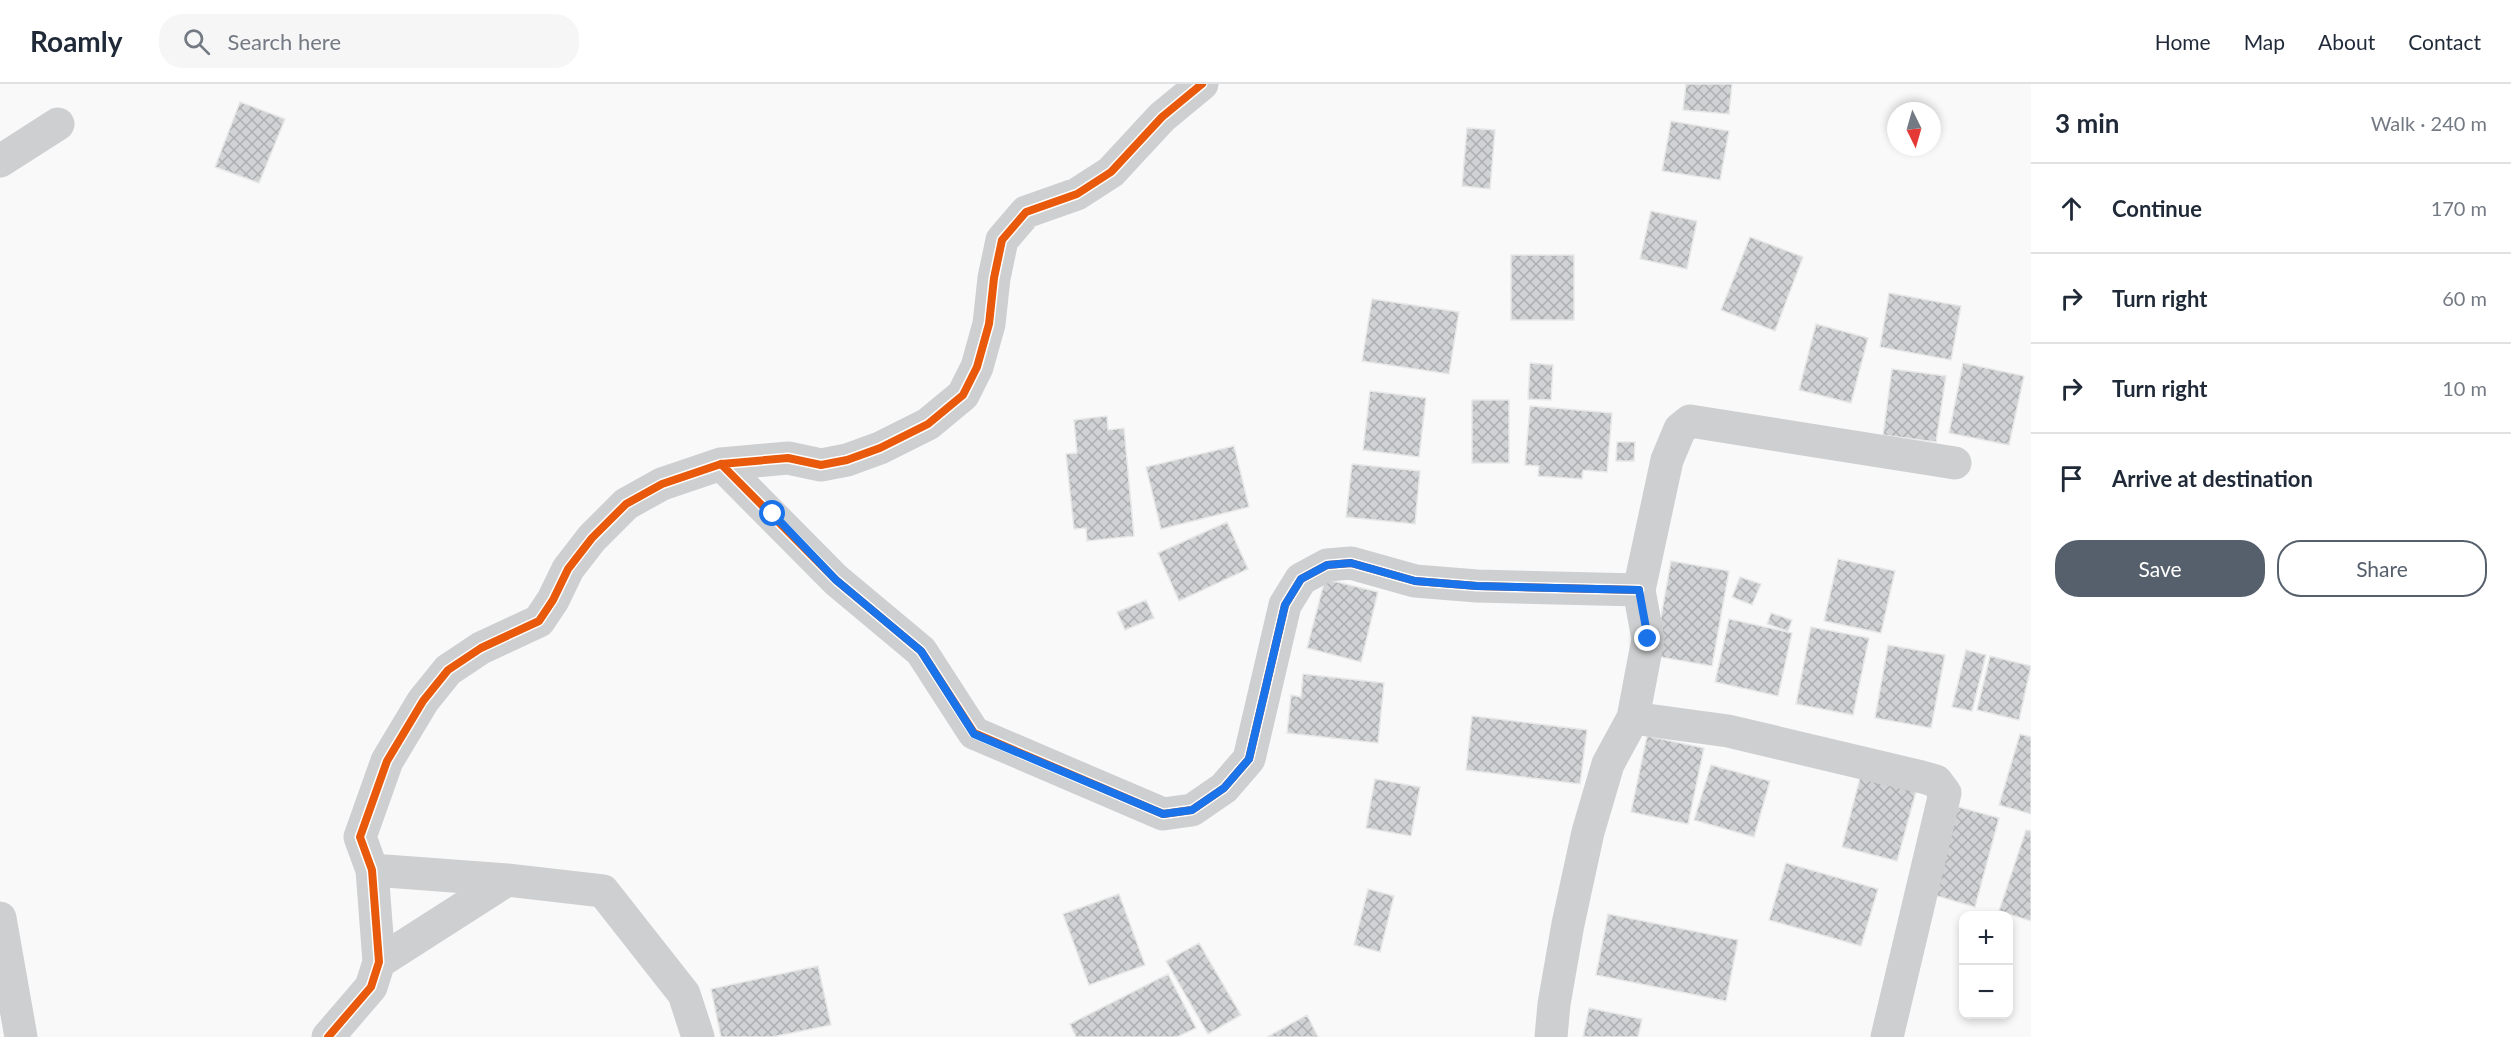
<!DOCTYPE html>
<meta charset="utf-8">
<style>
body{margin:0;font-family:Lato,sans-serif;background:#f6f6f7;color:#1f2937}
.controls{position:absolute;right:18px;bottom:18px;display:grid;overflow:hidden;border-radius:12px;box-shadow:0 3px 9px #0003}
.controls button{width:54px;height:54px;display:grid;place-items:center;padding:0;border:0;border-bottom:2px solid #e0e1e3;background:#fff;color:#1f2937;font:30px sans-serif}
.compass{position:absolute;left:1887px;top:18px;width:54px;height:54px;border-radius:50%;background:#fff;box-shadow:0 3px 9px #0003;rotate:175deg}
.stop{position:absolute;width:18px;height:18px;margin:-14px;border:4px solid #1a73e8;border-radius:50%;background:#fff}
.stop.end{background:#1a73e8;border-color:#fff;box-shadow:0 2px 6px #0008}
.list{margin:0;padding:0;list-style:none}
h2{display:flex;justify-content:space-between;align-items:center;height:78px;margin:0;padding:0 24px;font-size:26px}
h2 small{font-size:20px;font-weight:400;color:#747a83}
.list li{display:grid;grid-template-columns:39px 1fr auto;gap:18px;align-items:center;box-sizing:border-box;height:90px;padding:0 24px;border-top:2px solid #e0e1e3}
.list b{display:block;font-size:22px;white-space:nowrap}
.list em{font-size:20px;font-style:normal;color:#747a83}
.actions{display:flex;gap:12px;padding:18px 24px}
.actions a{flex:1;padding:14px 0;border:2px solid #56606c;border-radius:24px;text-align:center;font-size:21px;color:#56606c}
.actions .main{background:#56606c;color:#fff}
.icon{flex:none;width:33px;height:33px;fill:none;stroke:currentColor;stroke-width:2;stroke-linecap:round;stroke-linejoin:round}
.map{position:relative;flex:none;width:2031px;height:953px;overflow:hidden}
header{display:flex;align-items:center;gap:36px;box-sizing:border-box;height:84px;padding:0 30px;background:#fff;border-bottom:2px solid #e0e1e3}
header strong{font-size:28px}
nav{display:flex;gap:33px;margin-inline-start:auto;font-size:21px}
.search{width:420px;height:54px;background:#f6f6f7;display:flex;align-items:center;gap:15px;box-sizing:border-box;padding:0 21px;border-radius:24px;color:#747a83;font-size:22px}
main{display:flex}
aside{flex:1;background:#fff}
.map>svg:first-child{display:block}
.building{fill:url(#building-cross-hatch);stroke:#e8e8e8;stroke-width:1.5}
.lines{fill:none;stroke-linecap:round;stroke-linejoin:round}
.street{stroke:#cecfd0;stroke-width:33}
.cycleway-casing{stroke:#fff;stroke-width:11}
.cycleway{stroke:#e8590c;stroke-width:8}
.route{stroke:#1a73e8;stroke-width:8}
</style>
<header>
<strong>Roamly</strong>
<div class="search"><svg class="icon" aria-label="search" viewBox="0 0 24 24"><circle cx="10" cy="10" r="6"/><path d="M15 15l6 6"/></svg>Search here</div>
<nav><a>Home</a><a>Map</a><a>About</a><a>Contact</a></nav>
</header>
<main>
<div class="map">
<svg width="2031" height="953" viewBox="0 0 2031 953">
<defs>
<pattern id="building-cross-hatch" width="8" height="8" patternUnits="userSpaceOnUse" patternTransform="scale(1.5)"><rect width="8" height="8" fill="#d0d2d3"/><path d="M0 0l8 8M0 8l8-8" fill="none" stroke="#acafb1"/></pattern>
</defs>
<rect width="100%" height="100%" fill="#f9f9f9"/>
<path class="building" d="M1686 0H1732L1729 30 1683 26Z
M240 18 285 35 259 99 215 83Z
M1671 37 1729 47 1720 96 1662 87Z
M1467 44 1495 46 1490 105 1462 102Z
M1651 127 1697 137 1687 185 1640 175Z
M1750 153 1803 173 1775 247 1721 226Z
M1511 171H1574V236H1511Z
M1889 209 1961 222 1951 276 1880 263Z
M1372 215 1459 228 1449 290 1362 277Z
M1816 240 1868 254 1851 319 1799 306Z
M1530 279 1553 281 1551 316 1528 315Z
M1963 279 2024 292 2009 361 1949 349Z
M1892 285 1946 292 1936 358 1883 351Z
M1370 307 1426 314 1419 373 1363 366Z
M1472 316H1509V379H1472Z
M1530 322 1612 329 1607 388 1583 386 1582 395 1538 392 1539 382 1525 381Z
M1107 332 1108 346 1124 344 1134 452 1087 457 1086 444 1074 445 1066 370 1077 369 1074 336Z
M1617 358H1635L1634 377H1616Z
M1234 362 1249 423 1161 445 1146 383Z
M1352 380 1420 387 1415 440 1346 433Z
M1227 438 1248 485 1179 517 1158 469Z
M1838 475 1895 487 1881 549 1824 537Z
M1671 477 1729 487 1712 582 1654 572Z
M1740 493 1761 500 1752 521 1732 513Z
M1325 495 1378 508 1361 578 1307 564Z
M1146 516 1154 534 1125 546 1117 528Z
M1771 529 1792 536 1788 547 1767 540Z
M1729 535 1792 549 1778 612 1715 598Z
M1811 543 1869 554 1853 631 1796 620Z
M1888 561 1945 571 1931 644 1875 634Z
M1966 566 1986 571 1972 627 1952 623Z
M1990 572 2031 582 2019 636 1977 626Z
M1303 590 1384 599 1378 659 1287 649 1291 611 1301 613Z
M1472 632 1587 646 1580 700 1466 686Z
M2020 650 2031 653V730L1999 721Z
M1647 652 1704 664 1688 740 1631 728Z
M1711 681 1770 697 1754 753 1694 736Z
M1861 690 1917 704 1897 777 1842 763Z
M1375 695 1420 703 1411 752 1366 744Z
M1951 721 1999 734 1975 823 1927 809Z
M2026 746 2031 747V837L1999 827Z
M1786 779 1878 805 1861 862 1769 836Z
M1368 805 1394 812 1380 868 1354 861Z
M1119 810 1145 881 1089 901 1063 830Z
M1608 830 1738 856 1726 917 1596 891Z
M1199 859 1241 931 1208 950 1166 877Z
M818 882 831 941 772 953H721L711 905Z
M1168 890 1196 944 1177 953H1076L1070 940Z
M1589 924 1642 935 1638 953H1583Z
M1307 931 1318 953H1267Z"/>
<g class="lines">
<path class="street" d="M0 77 58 40
M721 380 836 496 921 567 974 649 1163 730 1192 726 1224 704 1249 675 1285 521 1301 495 1327 481 1351 479 1415 497 1477 502 1639 506
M372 786 507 796 603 807 684 910 698 953
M0 834 21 953
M379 878 507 796
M328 953 371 903 379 878 372 786 360 753 387 677 423 617 448 586 481 564 539 537 553 516 568 485 592 454 626 420 662 400 721 380 788 374 821 381 847 376 880 364 928 340 963 311 977 283 989 240 994 194 1002 156 1026 128 1077 110 1111 88 1162 33 1202 0
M1551 953 1554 920 1568 840 1588 748 1608 680 1633 634
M1887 953 1945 709 1936 697 1922 693 1728 647 1633 634 1648 555 1639 506 1667 376 1680 345 1690 337 1955 379"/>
<defs>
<path id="cycleway" d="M721 380 836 496 921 567 974 649 1163 730 1192 726 1224 704 1249 675 1285 521 1301 495 1327 481 1351 479 1415 497 1477 502 1639 506
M328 953 371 903 379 878 372 786 360 753 387 677 423 617 448 586 481 564 539 537 553 516 568 485 592 454 626 420 662 400 721 380 788 374 821 381 847 376 880 364 928 340 963 311 977 283 989 240 994 194 1002 156 1026 128 1077 110 1111 88 1162 33 1202 0"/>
</defs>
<use href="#cycleway" class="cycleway-casing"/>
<use href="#cycleway" class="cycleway"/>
</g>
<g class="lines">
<path class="route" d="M773 430 836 496 921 567 974 650 1163 730 1192 726 1224 704 1249 675 1285 521 1301 495 1327 481 1351 479 1415 497 1477 502 1639 506 1648 555"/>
</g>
</svg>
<div class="controls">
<button>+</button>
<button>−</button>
</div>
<svg class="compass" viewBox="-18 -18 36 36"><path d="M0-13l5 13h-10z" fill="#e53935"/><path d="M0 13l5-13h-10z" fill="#747a83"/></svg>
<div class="stop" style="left:773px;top:430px"></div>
<div class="stop end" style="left:1648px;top:555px"></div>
</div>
<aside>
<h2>3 min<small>Walk · 240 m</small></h2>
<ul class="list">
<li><svg class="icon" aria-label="ahead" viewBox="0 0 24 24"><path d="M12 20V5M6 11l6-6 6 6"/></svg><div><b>Continue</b></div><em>170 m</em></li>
<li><svg class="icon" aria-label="right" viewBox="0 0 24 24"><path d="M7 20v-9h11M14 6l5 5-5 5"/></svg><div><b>Turn right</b></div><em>60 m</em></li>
<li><svg class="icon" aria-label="right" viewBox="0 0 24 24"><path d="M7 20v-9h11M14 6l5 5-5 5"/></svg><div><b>Turn right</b></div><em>10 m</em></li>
<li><svg class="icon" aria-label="arrive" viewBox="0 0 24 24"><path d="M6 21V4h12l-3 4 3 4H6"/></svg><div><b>Arrive at destination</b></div></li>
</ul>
<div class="actions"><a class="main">Save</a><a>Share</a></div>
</aside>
</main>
